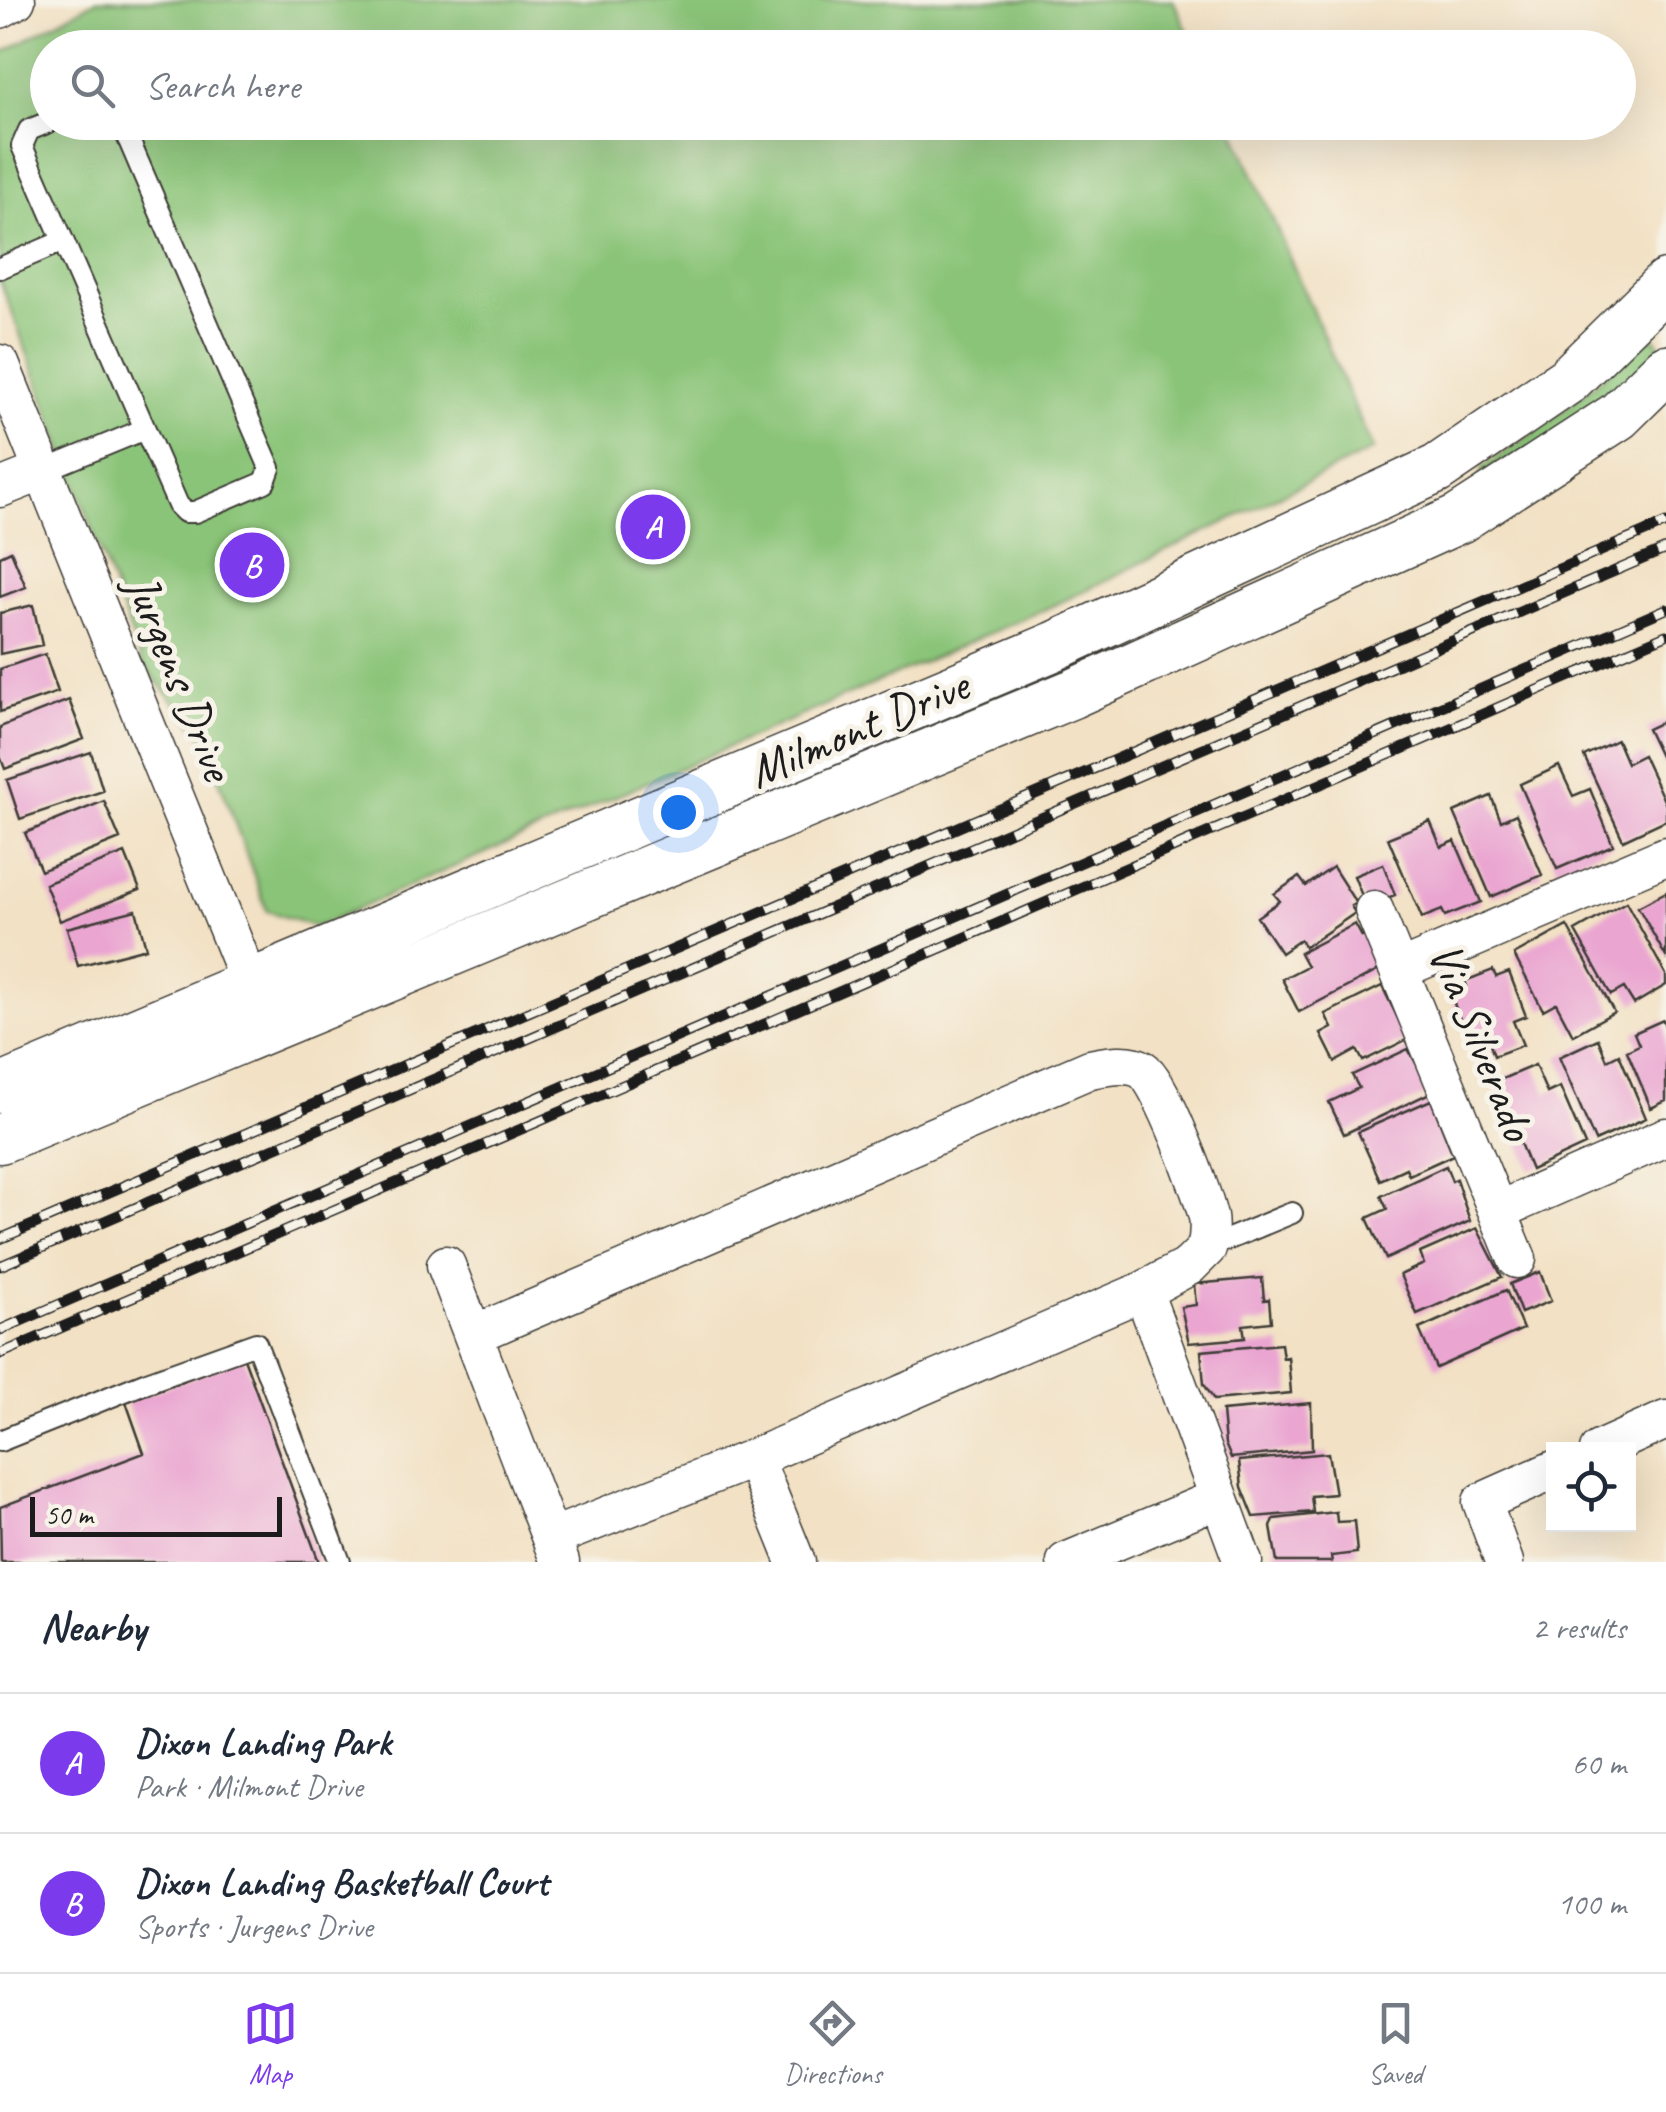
<!DOCTYPE html>
<meta charset="utf-8">
<style>
body{margin:0;font-family:Caveat,sans-serif;background:#f2f2f3;color:#1f2937}
.controls{position:absolute;right:30px;bottom:30px;display:grid;overflow:hidden;border-radius:0px;box-shadow:0 10px 40px #0002}
.controls button{width:90px;height:90px;display:grid;place-items:center;padding:0;border:0;border-bottom:2px solid #e0e1e3;background:#fff;color:#1f2937;font:50px sans-serif}
.scale{position:absolute;left:30px;bottom:25px;width:252px;box-sizing:border-box;padding-left:10px;border:5px solid #1c1c1c;border-top:0;font-size:28px;line-height:35px;white-space:nowrap;color:#1c1c1c;-webkit-text-stroke:8px #f7f3e8;paint-order:stroke}
.you{position:absolute;left:678px;top:812px;width:35px;height:35px;margin:-25px;border:8px solid #fff;border-radius:50%;background:#1a73e8;box-shadow:0 0 0 15px #1a73e833}
.badge{display:grid;place-items:center;width:65px;height:65px;border-radius:50%;background:#7c3aed;color:#fff;font-size:32px;font-weight:700}
.pin{position:absolute;translate:-50% -50%;border:5px solid #fff;box-shadow:0 2px 10px #0006}
.list{margin:0;padding:0;list-style:none}
h2{display:flex;justify-content:space-between;align-items:center;height:130px;margin:0;padding:0 40px;font-size:42px}
h2 small{font-size:32px;font-weight:400;color:#747a83}
.list li{display:grid;grid-template-columns:65px 1fr auto;gap:30px;align-items:center;box-sizing:border-box;height:140px;padding:0 40px;border-top:2px solid #e0e1e3}
.list b{display:block;font-size:38px;white-space:nowrap}
.list p{margin:0;font-size:32px;white-space:nowrap;color:#747a83}
.list em{font-size:32px;font-style:normal;color:#747a83}
.icon{flex:none;width:55px;height:55px;fill:none;stroke:currentColor;stroke-width:2;stroke-linecap:round;stroke-linejoin:round}
.map{position:relative;flex:none;width:1666px;height:1562px;overflow:hidden}
.search{position:absolute;background:#fff;box-shadow:0 10px 40px #0002;left:30px;right:30px;top:30px;height:110px;display:flex;align-items:center;gap:25px;box-sizing:border-box;padding:0 35px;border-radius:55px;color:#747a83;font-size:38px}
.sheet{height:410px;background:#fff}
nav{display:flex;justify-content:space-around;align-items:center;box-sizing:border-box;height:140px;border-top:2px solid #e0e1e3;background:#fff;font-size:28px;color:#747a83}
nav a{display:grid;justify-items:center;gap:5px}
nav .on{color:#7c3aed}
.map>svg:first-child{display:block}
.green{fill:#8ac478;stroke:#53704a;stroke-width:2.5}
.building{fill:#eaa6d1}
.lines{fill:none;stroke-linecap:round;stroke-linejoin:round}
.service-casing{stroke:#3c3a35;stroke-width:24}
.minor-casing{stroke:#3c3a35;stroke-width:41}
.tertiary-casing{stroke:#3c3a35;stroke-width:51}
.service{stroke:#fff;stroke-width:20}
.minor{stroke:#fff;stroke-width:38}
.tertiary{stroke:#fff;stroke-width:48}
.rail-casing{stroke:#1c1c1c;stroke-width:11}
.rail{stroke:#f7f3e8;stroke-width:8;stroke-dasharray:22;stroke-linecap:butt}
.labels{text-anchor:middle;dominant-baseline:central;stroke-width:10;stroke-linejoin:round;paint-order:stroke}
.street-label{font-size:48px;fill:#1c1c1c;stroke:#f7f3e8}
</style>
<div class="map">
<svg width="1666" height="1562" viewBox="0 0 1666 1562">
<rect width="100%" height="100%" fill="#f7f3e8"/>
<filter id="ink" filterUnits="userSpaceOnUse"><feTurbulence type="fractalNoise" baseFrequency=".01" numOctaves="2"/><feDisplacementMap in="SourceGraphic" scale="20" xChannelSelector="R" yChannelSelector="G"/><feConvolveMatrix kernelMatrix="1 2 1 2 8 2 1 2 1" color-interpolation-filters="sRGB"/></filter>
<filter id="wash" filterUnits="userSpaceOnUse"><feTurbulence type="fractalNoise" baseFrequency=".0048" numOctaves="4" result="noise"/><feDisplacementMap in="SourceGraphic" scale="40" xChannelSelector="R" yChannelSelector="G"/><feGaussianBlur stdDeviation="2.25" result="paint"/><feColorMatrix in="noise" values="0 0 0 0 0 0 0 0 0 0 0 0 0 0 0 0 0 1.4 0 .05"/><feComposite in="paint" operator="in"/></filter>
<g filter="url(#wash)">
<rect width="100%" height="100%" fill="#f2e1c4"/>
<path class="green" d="M97 0H1173L1195 47 48 48V122L1231 123 1373 450 1057 604 316 927 267 911 204 738 142 663 0 280V54Z
M1655 338 1664 350 1620 395 1479 480 1483 467 1549 423 1643 342Z"/>
<g id="blocks">
<path class="building" d="M11 551 26 587 0 597V556Z
M33 605 42 645 0 654V613Z
M45 654 58 692 0 712V669Z
M69 700 84 739 5 769 0 756V727Z
M1666 720V769L1647 729Z
M1617 740 1627 763 1643 755 1666 805V820L1623 840 1584 756Z
M91 752 103 791 20 819 7 780Z
M1559 766 1573 796 1590 789 1613 845 1557 869 1520 784Z
M1491 796 1501 821 1516 814 1542 875 1491 897 1454 812Z
M104 801 120 839 41 871 25 833Z
M1430 821 1441 847 1455 841 1481 902 1445 916 1442 910 1422 918 1388 838Z
M125 853 140 890 60 921 45 884Z
M1383 864 1395 895 1366 906 1354 876Z
M1333 867 1356 903 1351 906 1355 913 1305 947 1300 940 1281 953 1257 917 1280 901 1274 894 1299 877 1306 886Z
M1666 892V957L1638 907Z
M1626 902 1666 975V985L1634 1004 1624 988 1611 995 1575 931Z
M136 910 146 948 78 966 67 928Z
M1355 924 1362 937 1365 935 1383 968 1299 1012 1282 979 1307 966 1300 953Z
M1567 926 1614 1012 1573 1035 1556 1003 1543 1010 1514 955Z
M1493 970 1496 977 1509 972 1526 1016 1513 1021 1523 1045 1494 1056 1487 1036 1469 1043 1450 993 1467 986 1465 981Z
M1382 986 1408 1039 1363 1061 1357 1050 1335 1062 1321 1034 1332 1028 1325 1014Z
M1663 1020 1666 1029V1101L1651 1108 1627 1051 1639 1045 1634 1033Z
M1598 1039 1607 1060 1619 1054 1646 1118 1595 1141 1559 1057Z
M1408 1049 1432 1092 1344 1134 1329 1102 1359 1088 1352 1075Z
M1535 1065 1547 1093 1560 1087 1585 1145 1531 1170 1495 1082Z
M1431 1100 1453 1155 1409 1175 1406 1168 1380 1180 1358 1132Z
M1446 1166 1452 1181 1456 1179 1470 1221 1386 1259 1367 1218 1387 1209 1381 1196Z
M1477 1228 1502 1277 1417 1314 1400 1275 1424 1264 1420 1253Z
M1540 1272 1551 1301 1521 1313 1510 1284Z
M1262 1278 1264 1300 1269 1299 1271 1322 1243 1325 1245 1338 1189 1343 1181 1307 1196 1305 1194 1284Z
M1506 1290 1523 1329 1436 1368 1419 1329Z
M1281 1344 1283 1358 1288 1357 1291 1393 1214 1400 1204 1384 1201 1351Z
M244 1358 319 1562H1L0 1507 144 1453 126 1402Z
M1311 1403 1312 1450 1231 1458 1225 1444 1222 1411Z
M1328 1453 1335 1494 1311 1496 1313 1512 1254 1517 1242 1487 1239 1461Z
M1336 1512 1337 1522 1354 1521 1357 1553 1331 1556 1332 1562H1277L1271 1527 1274 1519Z"/>
</g>
</g>
<g filter="url(#ink)">
<use href="#blocks" fill-opacity="0" stroke="#3c3a35" stroke-width="2.5"/>
<g class="lines">
<defs>
<path id="service" d="M49 122 29 130 22 146 178 505 185 512H195L265 482 270 468 121 122
M0 268 63 241
M43 471 145 429
M1207 1248 1292 1213
M0 1441 147 1382 256 1343 340 1562"/>
<path id="minor" d="M0 9 16 0
M0 364 259 1006
M0 488 43 471
M1374 910 1517 1259
M1399 970 1666 856
M1498 1211 1666 1137
M446 1265 560 1562
M1143 1291 1243 1562
M473 1335 1090 1069C1105 1066 1129 1061 1143 1070 1161 1081 1202 1192 1208 1217 1210 1227 1208 1238 1207 1248L1189 1266 1143 1291 754 1458 551 1538
M1599 1450 1666 1420
M754 1458 796 1562
M1066 1562 1219 1498
M1504 1562 1482 1502 1554 1470"/>
<path id="tertiary" d="M0 1089 1055 646 1437 469 1568 380 1666 284
M0 1139 1072 694 1459 519 1618 416 1666 369"/>
</defs>
<use href="#service" class="service-casing"/>
<use href="#minor" class="minor-casing"/>
<use href="#tertiary" class="tertiary-casing"/>
<use href="#service" class="service"/>
<use href="#minor" class="minor"/>
<use href="#tertiary" class="tertiary"/>
<defs>
<path id="rail" d="M0 1239 1666 523
M0 1266 1666 549
M0 1330 1666 609
M0 1354 1666 635"/>
</defs>
<use href="#rail" class="rail-casing"/>
<use href="#rail" class="rail"/>
</g>
</g>
<g class="labels">
<g class="street-label">
<text transform="translate(180 677) rotate(68)">Jurgens Drive</text>
<text transform="translate(858 728) rotate(-23)">Milmont Drive</text>
<text transform="translate(1482 1041) rotate(68)">Via Silverado</text>
</g>
</g>
</svg>
<div class="controls">
<button><svg class="icon" aria-label="locate" viewBox="0 0 24 24"><circle cx="12" cy="12" r="6"/><path d="M12 2v4M12 18v4M2 12h4M18 12h4"/></svg></button>
</div>
<div class="scale">50 m</div>
<div class="you"></div>
<div class="pin badge" style="left:653px;top:527px">A</div>
<div class="pin badge" style="left:252px;top:565px">B</div>
<div class="search"><svg class="icon" aria-label="search" viewBox="0 0 24 24"><circle cx="10" cy="10" r="6"/><path d="M15 15l6 6"/></svg>Search here</div>
</div>
<section class="sheet">
<h2>Nearby<small>2 results</small></h2>
<ul class="list">
<li><span class="badge">A</span><div><b>Dixon Landing Park</b><p>Park · Milmont Drive</p></div><em>60 m</em></li>
<li><span class="badge">B</span><div><b>Dixon Landing Basketball Court</b><p>Sports · Jurgens Drive</p></div><em>100 m</em></li>
</ul>
</section>
<nav>
<a class="on"><svg class="icon" aria-label="map" viewBox="0 0 24 24"><path d="M3 6l6-2 6 2 6-2v14l-6 2-6-2-6 2zM9 4v14M15 6v14"/></svg>Map</a>
<a><svg class="icon" aria-label="directions" viewBox="0 0 24 24"><path d="M12 3l9 9-9 9-9-9zM9 14v-3h6M13 9l2 2-2 2"/></svg>Directions</a>
<a><svg class="icon" aria-label="saved" viewBox="0 0 24 24"><path d="M7 4h10v16l-5-4-5 4z"/></svg>Saved</a>
</nav>
